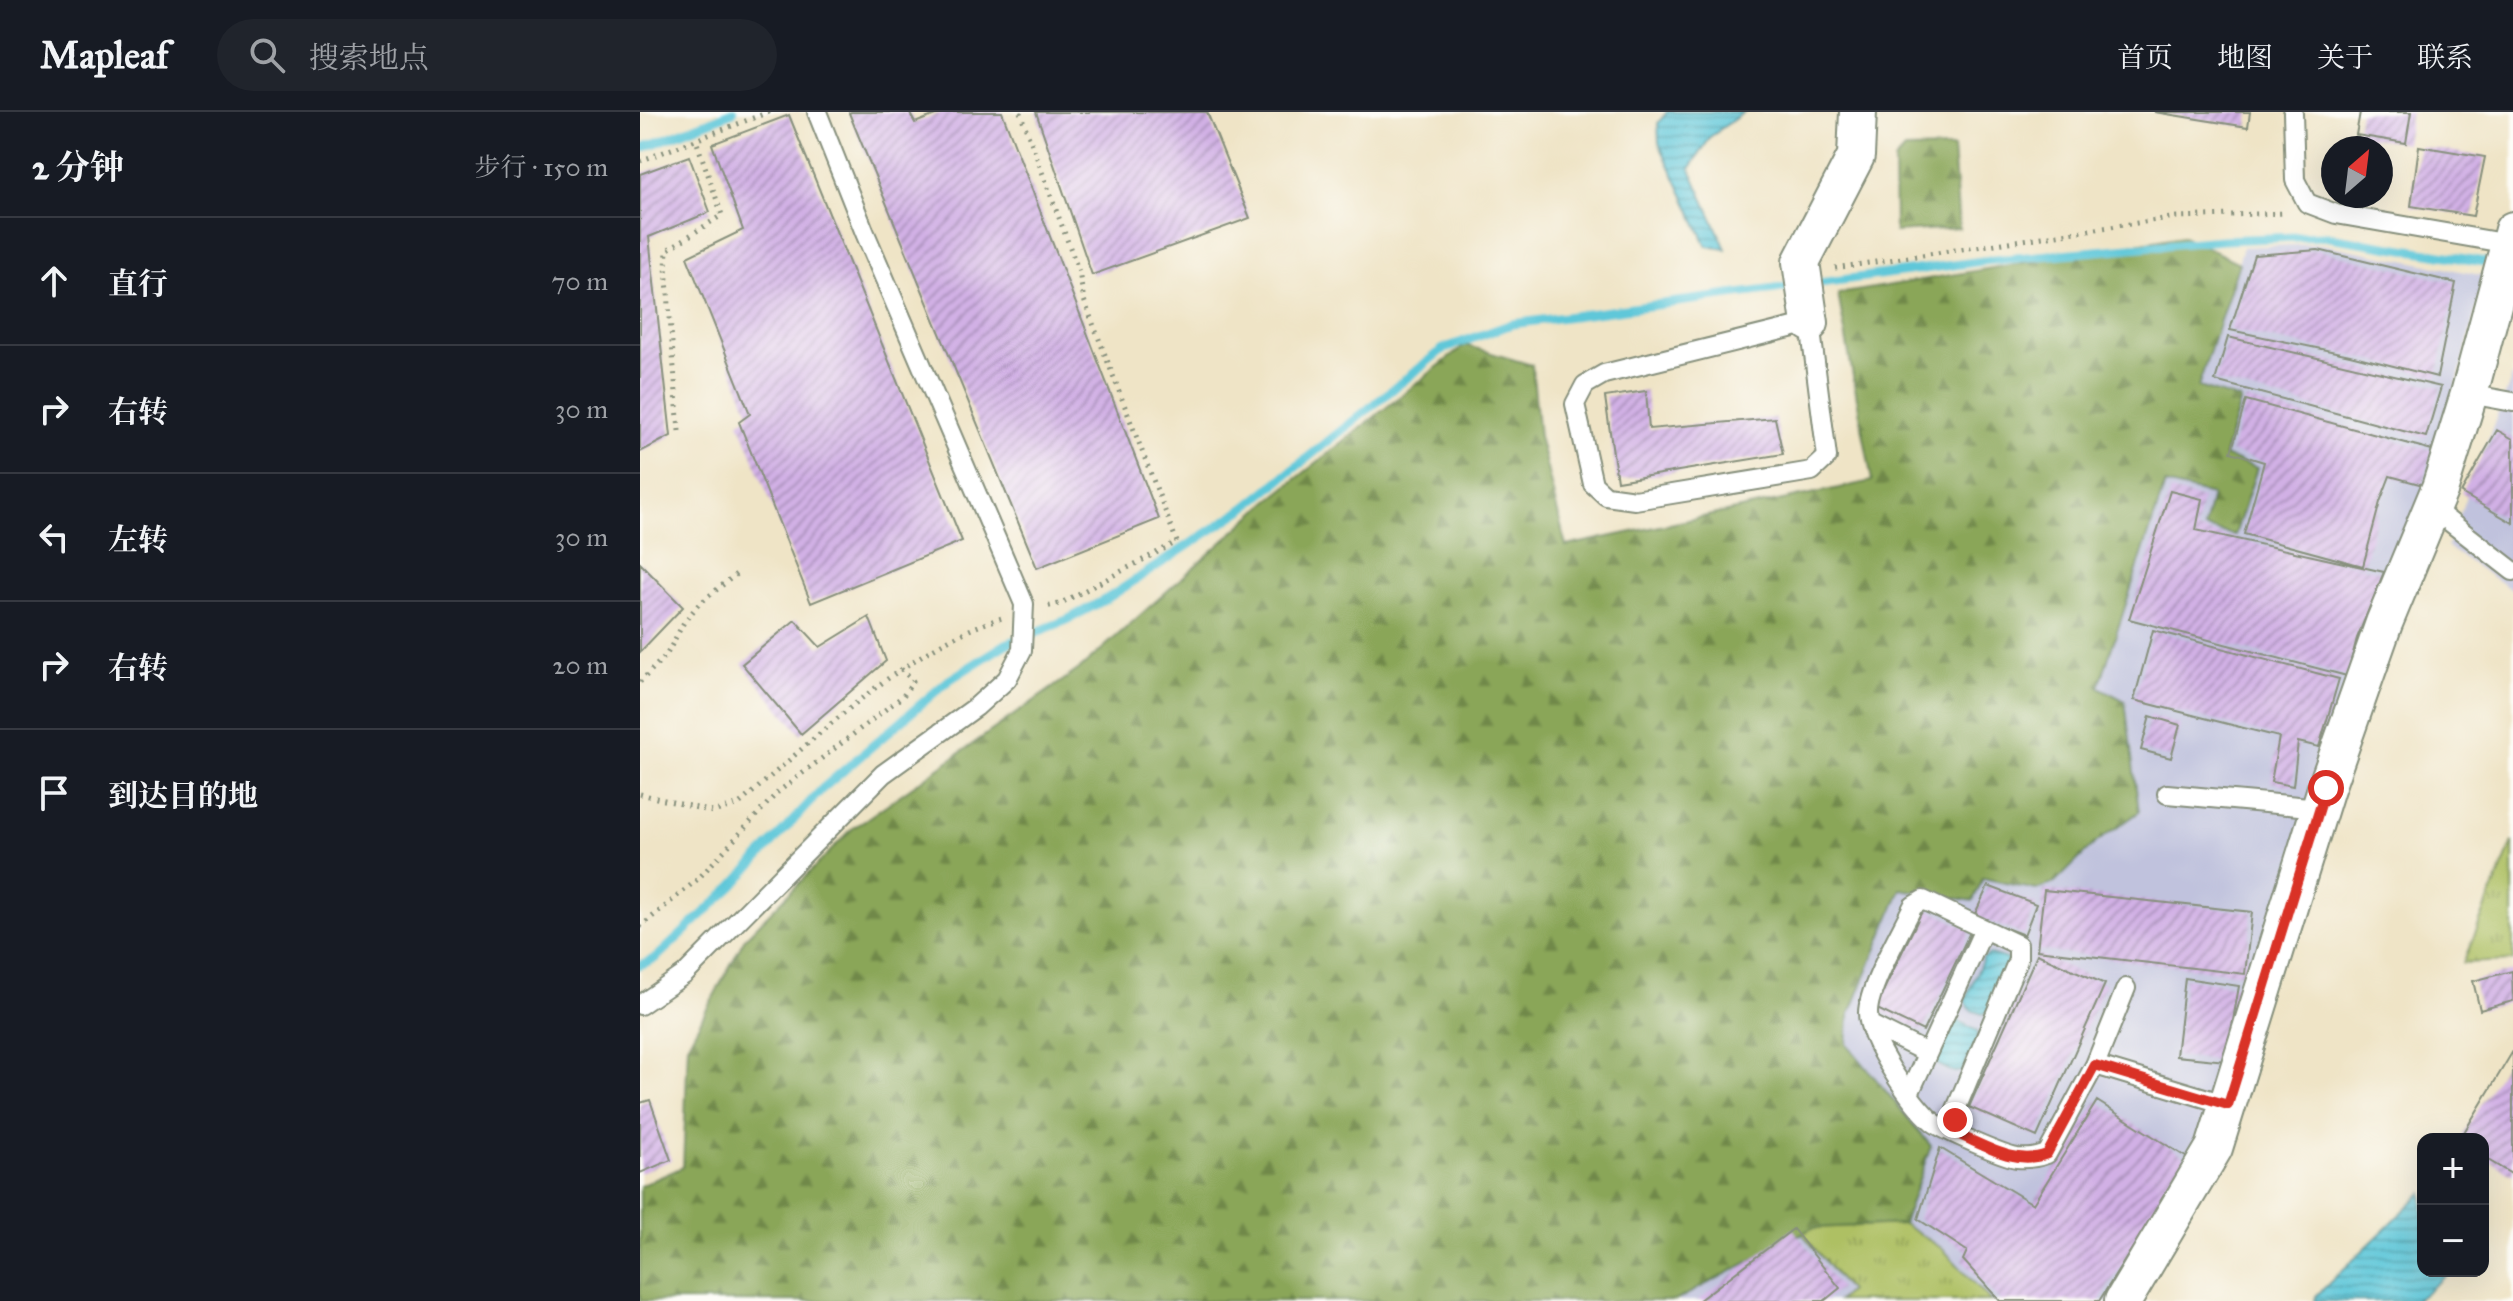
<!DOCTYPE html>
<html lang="zh">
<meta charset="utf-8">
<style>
body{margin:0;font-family:"IM FELL Great Primer","Noto Serif SC",serif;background:#20242c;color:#f1f3f6}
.controls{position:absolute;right:24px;bottom:24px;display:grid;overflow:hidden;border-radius:16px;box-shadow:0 8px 32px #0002}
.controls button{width:72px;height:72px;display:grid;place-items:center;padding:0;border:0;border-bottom:2px solid #363941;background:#171b24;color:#f1f3f6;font:40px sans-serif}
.compass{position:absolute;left:1681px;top:24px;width:72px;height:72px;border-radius:50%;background:#171b24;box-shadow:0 8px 32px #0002;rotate:28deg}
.stop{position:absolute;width:24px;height:24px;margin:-18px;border:6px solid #d93025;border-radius:50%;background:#fff}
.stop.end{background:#d93025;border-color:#fff;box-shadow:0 2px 8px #0008}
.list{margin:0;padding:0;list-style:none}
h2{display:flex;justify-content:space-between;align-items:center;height:104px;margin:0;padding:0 32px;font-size:34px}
h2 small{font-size:26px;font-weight:400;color:#9ea1a6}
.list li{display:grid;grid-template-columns:52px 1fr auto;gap:24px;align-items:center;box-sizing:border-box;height:128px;padding:0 32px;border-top:2px solid #363941}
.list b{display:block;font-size:30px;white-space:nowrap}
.list em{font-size:26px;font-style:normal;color:#9ea1a6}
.icon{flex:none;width:44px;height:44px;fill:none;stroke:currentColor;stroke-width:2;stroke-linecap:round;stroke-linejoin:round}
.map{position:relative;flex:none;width:1873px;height:1189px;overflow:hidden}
header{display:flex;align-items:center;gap:48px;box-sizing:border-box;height:112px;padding:0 40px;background:#171b24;border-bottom:2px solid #363941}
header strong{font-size:38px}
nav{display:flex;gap:44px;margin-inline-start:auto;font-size:28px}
.search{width:560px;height:72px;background:#20242c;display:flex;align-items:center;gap:20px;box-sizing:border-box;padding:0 28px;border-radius:44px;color:#9ea1a6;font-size:30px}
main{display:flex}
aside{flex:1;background:#171b24}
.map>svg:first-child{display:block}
.industrial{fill:#c0c2dd}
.grass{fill:url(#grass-tufts);stroke:#667e4c;stroke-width:2}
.forest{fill:url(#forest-firs);stroke:#547246;stroke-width:2}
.water{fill:url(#water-rules);stroke:#3e8286;stroke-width:2}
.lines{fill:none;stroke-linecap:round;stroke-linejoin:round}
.stream{stroke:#5ec7d9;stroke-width:9}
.building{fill:url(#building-hatch)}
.lane-casing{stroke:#87907d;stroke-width:22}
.street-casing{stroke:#87907d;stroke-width:40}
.path{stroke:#87907d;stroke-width:5;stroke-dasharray:2 6;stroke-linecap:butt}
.lane{stroke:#fff;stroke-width:18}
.street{stroke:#fff;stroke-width:36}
.route{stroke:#d93025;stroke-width:10}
</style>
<header>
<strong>Mapleaf</strong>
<div class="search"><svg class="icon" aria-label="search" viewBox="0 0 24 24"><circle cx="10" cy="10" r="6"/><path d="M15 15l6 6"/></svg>搜索地点</div>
<nav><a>首页</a><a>地图</a><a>关于</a><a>联系</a></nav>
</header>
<main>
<aside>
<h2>2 分钟<small>步行 · 150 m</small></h2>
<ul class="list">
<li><svg class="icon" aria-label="ahead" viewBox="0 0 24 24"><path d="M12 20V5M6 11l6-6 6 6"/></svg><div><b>直行</b></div><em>70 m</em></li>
<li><svg class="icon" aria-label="right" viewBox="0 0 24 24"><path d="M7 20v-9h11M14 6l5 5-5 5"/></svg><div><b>右转</b></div><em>30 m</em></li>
<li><svg class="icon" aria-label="left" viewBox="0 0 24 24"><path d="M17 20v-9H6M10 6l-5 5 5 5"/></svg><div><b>左转</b></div><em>30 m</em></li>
<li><svg class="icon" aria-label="right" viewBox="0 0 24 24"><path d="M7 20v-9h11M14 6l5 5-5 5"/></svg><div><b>右转</b></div><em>20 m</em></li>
<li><svg class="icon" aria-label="arrive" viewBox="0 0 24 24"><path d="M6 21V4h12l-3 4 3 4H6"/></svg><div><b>到达目的地</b></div></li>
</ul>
</aside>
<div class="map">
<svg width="1873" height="1189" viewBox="0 0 1873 1189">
<defs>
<pattern id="grass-tufts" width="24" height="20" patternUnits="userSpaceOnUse" patternTransform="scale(2)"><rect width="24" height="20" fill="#aec063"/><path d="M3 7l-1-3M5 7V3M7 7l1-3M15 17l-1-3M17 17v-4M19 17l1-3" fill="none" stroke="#8d9d52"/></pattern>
<pattern id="forest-firs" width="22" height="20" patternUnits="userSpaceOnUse" patternTransform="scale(2)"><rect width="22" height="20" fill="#8aa659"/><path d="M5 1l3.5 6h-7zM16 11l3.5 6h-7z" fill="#70884a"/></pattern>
<pattern id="water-rules" width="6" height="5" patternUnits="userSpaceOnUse" patternTransform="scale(2)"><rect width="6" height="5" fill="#5ec7d9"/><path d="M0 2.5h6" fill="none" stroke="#4da3b1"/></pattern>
<pattern id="building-hatch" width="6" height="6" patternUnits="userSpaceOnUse" patternTransform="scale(2)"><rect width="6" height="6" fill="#d1b0e5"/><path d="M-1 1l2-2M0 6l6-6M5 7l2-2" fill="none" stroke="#a990ba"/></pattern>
</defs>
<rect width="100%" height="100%" fill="#fdfcf7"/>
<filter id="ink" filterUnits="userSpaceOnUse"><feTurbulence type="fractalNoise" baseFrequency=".0125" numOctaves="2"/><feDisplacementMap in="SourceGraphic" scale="16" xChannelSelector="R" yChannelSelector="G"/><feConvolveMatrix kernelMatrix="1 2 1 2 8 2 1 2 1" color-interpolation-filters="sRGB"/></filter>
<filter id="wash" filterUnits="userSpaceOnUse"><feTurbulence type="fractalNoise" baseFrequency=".006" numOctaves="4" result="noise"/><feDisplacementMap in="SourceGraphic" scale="32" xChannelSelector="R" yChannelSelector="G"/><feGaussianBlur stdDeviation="1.8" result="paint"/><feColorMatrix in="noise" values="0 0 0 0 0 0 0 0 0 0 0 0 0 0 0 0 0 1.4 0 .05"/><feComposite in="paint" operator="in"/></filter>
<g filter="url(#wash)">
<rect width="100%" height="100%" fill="#efe4c6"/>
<path class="industrial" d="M1681 132 1845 164 1792 366 1564 1031 1472 1189H1035L1172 1116 1291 1034 1207 932 1209 904 1261 777 1333 789 1342 766 1396 778 1415 771 1454 732 1499 700 1459 576 1525 371 1573 383 1564 416 1595 422 1616 356 1584 344 1601 288 1558 276 1603 135Z
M1873 262V479L1807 435Z"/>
<path class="grass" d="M1873 729V849L1823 851Z
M1263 1112 1303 1137 1351 1189H1198L1209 1179 1162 1121 1172 1116Z"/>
<path class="forest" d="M1313 36 1319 116 1255 120 1254 49 1265 37Z
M1543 124 1599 151 1558 275 1601 288 1584 344 1617 356 1595 423 1564 416 1572 383 1525 372 1459 575 1485 589 1499 700 1454 732 1415 771 1396 778 1343 766 1333 789 1261 777 1209 904 1207 932 1291 1034 1263 1112 1172 1116 1035 1189H0V1074L43 1055 48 932 105 826 212 717 442 555 627 390 825 233 892 253 899 324 926 434 1232 369 1198 182Z"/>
<path class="water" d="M1027 0H1104L1071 24 1050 57 1086 137 1067 134 1019 31 1018 11Z
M1350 842 1367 847 1369 854 1349 899 1342 902 1331 898 1325 889 1343 846Z
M1319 909 1337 919 1338 926 1322 959 1313 960 1297 952V945L1312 912Z
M1783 1080V1159H1812L1775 1189H1675L1676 1184Z"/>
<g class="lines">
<path class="stream" d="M0 37 93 0
M1172 172 1343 149 1582 128 1683 124 1857 152
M0 853 16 846 93 774 182 677 309 568 366 532 427 508 468 486 605 396 803 237 872 212 1158 174"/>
</g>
<g id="blocks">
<path class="building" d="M211 0H269L275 11 303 0H362L519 407 397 456 209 1Z
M396 0H567L610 106 452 163Z
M1514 0H1610L1608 15Z
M1720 0H1771L1766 31 1716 23Z
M149 3 322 429 171 491 99 310 110 302 47 145 103 118 72 32Z
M1779 34 1845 45 1833 104 1771 94Z
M49 44 70 100 9 125 31 324 0 340V62Z
M1678 138 1816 171 1797 265 1710 243 1590 218 1614 143Z
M1588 225 1801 275 1786 325 1575 269Z
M1006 279 1009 317 1135 306 1143 342 977 369 965 285Z
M1606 288 1792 338 1783 373 1750 364 1740 390 1723 454 1604 422 1624 350 1591 340Z
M1857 318 1873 327V411L1821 381Z
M1530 379 1562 387 1556 418 1744 460 1717 526 1707 564 1489 507Z
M0 451 43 495 0 540Z
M229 505 246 549 161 622 102 552 155 508 180 535Z
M1513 518 1699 567 1679 635 1658 630 1653 674 1631 670 1639 625 1494 588Z
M1510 604 1540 613 1531 646 1501 638Z
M1348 774 1396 792 1384 823 1334 804Z
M1404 778 1612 800 1605 862 1397 838Z
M1284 795 1331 818 1283 919 1235 896Z
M1397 842 1465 872 1397 1025 1329 995Z
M1872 859 1873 889 1840 898 1833 869Z
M1545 866 1599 874 1586 949 1536 944Z
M1873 939V1063L1843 1045V1027H1820Z
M10 988 31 1048 0 1061V991Z
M1457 989 1549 1047 1459 1189H1360L1323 1148 1327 1139 1278 1107 1300 1036 1393 1092Z
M1153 1117 1200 1176 1184 1189H1058Z"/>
</g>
</g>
<g filter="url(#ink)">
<use href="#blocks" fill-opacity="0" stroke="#87907d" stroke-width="2"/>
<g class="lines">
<defs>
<path id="lane" d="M1653 1 1655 68 1667 91 1696 102 1869 132
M1170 211 1187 345 1172 359 995 388 966 384 953 372 935 292 945 273 964 262Z
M1829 282 1873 290
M1792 396 1873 459
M1527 682 1680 696
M0 893 45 862 243 662 336 595 367 567 382 538 384 492 225 121 177 0
M1231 913 1287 941
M1455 953 1588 993
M1269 982 1344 817
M1317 1022 1316 997 1378 848V833L1283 788 1273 794C1261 819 1228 876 1228 901 1228 928 1272 993 1293 1010 1305 1019 1363 1044 1377 1046 1389 1047 1396 1046 1407 1042L1455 953 1486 876"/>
<path id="street" d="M1170 211 1161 150 1216 44 1218 0
M1483 1189 1574 1036 1686 676 1744 511 1800 376 1829 282 1873 118"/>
</defs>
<use href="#lane" class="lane-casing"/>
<use href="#street" class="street-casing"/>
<path class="path" d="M380 0 439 160 444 188 537 430 419 492 406 495
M0 49 129 0
M1195 156 1537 105 1645 101
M39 319 26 155 27 138 82 103 56 28
M0 570 27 542 44 510 59 492 100 459
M0 682 73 700 99 692C173 629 268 533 362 506
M0 815 58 767 138 680 263 584 273 569 260 556"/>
<use href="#lane" class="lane"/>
<use href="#street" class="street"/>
</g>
</g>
<g class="lines" filter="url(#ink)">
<path class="route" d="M1315 1008 1317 1022C1346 1034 1376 1054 1407 1042L1455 953 1588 993 1686 676"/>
</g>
</svg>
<div class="controls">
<button>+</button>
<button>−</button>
</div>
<svg class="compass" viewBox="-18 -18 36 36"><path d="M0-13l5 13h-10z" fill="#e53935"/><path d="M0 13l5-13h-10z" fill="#9ea1a6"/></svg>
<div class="stop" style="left:1686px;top:676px"></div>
<div class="stop end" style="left:1315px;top:1008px"></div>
</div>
</main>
